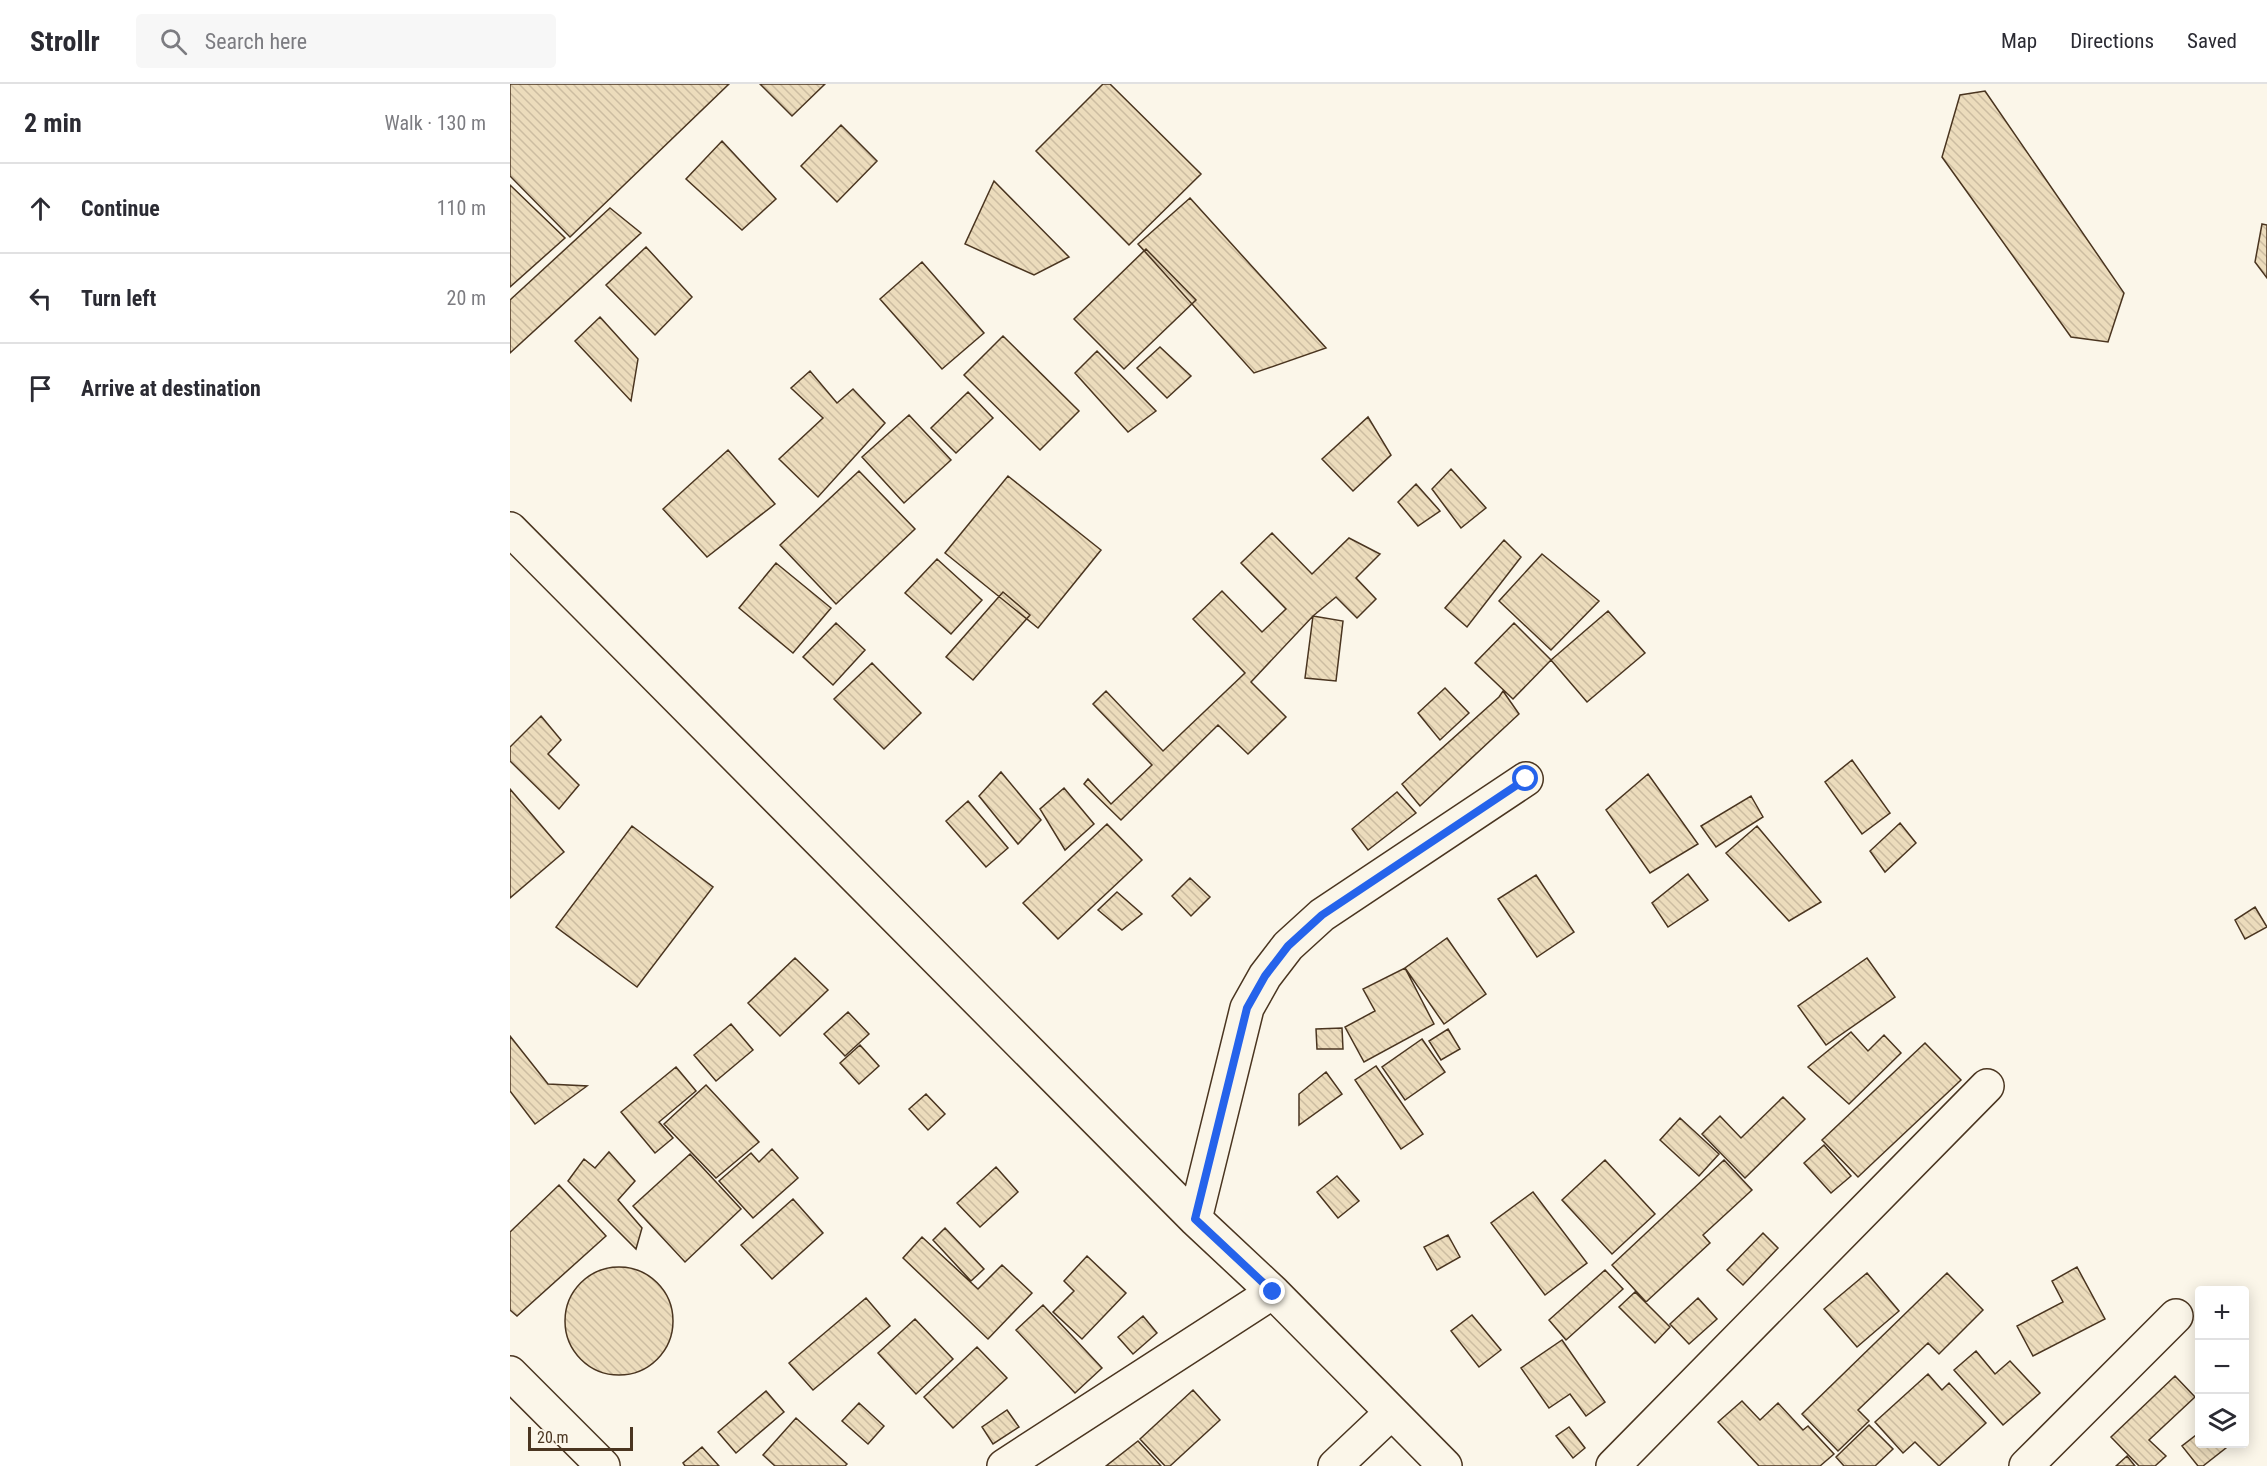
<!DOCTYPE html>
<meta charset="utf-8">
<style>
body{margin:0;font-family:"Roboto Condensed",sans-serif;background:#f7f7f7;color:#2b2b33}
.controls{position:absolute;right:18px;bottom:18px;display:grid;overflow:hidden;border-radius:6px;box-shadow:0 3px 15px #0003}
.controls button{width:54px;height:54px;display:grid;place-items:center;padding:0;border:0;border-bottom:2px solid #e1e1e2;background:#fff;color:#2b2b33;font:30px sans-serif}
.scale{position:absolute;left:18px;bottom:15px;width:105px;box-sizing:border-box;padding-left:6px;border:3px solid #4a3520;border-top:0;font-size:16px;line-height:21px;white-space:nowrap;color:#4a3520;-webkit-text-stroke:4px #fbf6e9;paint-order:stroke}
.stop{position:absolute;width:18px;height:18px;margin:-14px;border:4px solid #2563eb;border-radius:50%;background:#fff}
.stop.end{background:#2563eb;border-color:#fff;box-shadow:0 2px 6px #0008}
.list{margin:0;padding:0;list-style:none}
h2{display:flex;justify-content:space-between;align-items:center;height:78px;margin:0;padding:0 24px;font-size:26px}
h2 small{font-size:20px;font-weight:400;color:#7c7c81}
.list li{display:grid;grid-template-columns:39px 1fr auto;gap:18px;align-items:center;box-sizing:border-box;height:90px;padding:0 24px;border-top:2px solid #e1e1e2}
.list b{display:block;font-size:22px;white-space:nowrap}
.list em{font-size:20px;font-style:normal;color:#7c7c81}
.icon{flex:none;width:33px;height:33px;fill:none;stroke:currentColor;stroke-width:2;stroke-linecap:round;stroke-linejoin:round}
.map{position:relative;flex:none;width:1757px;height:1382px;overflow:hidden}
header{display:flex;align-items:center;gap:36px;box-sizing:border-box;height:84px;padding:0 30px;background:#fff;border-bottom:2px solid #e1e1e2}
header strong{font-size:28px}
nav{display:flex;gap:33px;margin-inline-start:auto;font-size:21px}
.search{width:420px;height:54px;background:#f7f7f7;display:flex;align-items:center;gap:15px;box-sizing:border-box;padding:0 21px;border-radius:6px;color:#7c7c81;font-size:22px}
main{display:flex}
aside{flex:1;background:#fff}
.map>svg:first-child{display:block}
.building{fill:url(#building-back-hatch);stroke:#4a3520;stroke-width:1.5}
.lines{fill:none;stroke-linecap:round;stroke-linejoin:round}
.minor-casing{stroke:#4a3520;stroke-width:36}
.minor{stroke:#fbf6e9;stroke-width:33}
.route{stroke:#2563eb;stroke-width:8}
</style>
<header>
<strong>Strollr</strong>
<div class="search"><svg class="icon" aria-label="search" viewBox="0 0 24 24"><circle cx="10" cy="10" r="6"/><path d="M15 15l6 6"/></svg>Search here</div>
<nav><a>Map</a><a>Directions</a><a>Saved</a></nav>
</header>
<main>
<aside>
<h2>2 min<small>Walk · 130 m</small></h2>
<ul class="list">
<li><svg class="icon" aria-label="ahead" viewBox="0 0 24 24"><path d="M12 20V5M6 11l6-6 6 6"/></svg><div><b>Continue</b></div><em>110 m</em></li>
<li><svg class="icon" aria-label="left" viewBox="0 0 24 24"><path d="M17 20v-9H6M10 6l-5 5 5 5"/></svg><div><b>Turn left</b></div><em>20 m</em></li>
<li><svg class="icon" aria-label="arrive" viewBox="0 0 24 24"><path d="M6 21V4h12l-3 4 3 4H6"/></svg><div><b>Arrive at destination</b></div></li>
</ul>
</aside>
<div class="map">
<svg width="1757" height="1382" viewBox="0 0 1757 1382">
<defs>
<pattern id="building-back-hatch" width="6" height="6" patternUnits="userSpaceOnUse" patternTransform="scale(1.5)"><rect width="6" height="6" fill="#ecdcbc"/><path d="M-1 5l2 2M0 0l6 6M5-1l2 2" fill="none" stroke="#ccbda1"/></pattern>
</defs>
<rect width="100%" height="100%" fill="#fbf6e9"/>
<path class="building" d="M0 0H219L60 153 0 92Z
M250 0H315L282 32Z
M593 0H600L691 90 619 161 526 67Z
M1475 7 1614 209 1598 258 1561 253 1432 73 1450 11Z
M331 41 367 77 327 118 291 82Z
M212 57 266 115 232 146 176 95Z
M484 97 559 173 524 191 455 160Z
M0 101 55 154 0 203Z
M680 114 816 264 744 289 628 160Z
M100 124 131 149 0 269V216Z
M1752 140 1757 141V194L1745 178Z
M136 163 182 213 145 251 96 201Z
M636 165 686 216 614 285 564 235Z
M412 178 474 249 432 285 370 215Z
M90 233 128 275 121 317 65 257Z
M493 252 569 327 530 366 454 291Z
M650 263 681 292 657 314 627 284Z
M587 267 646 327 618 348 565 289Z
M300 287 327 319 343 305 375 339 308 413 269 375 313 334 281 304Z
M458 308 483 334 446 369 421 344Z
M399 331 441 376 394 419 352 373Z
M858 333 881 371 843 407 812 375Z
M218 366 265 420 197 473 153 425Z
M941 385 976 424 951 444 922 405Z
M349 387 405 445 326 520 270 461Z
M498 392 591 466 528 544 435 469Z
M906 400 930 427 908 442 888 418Z
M762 449 802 490 839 454 870 470 846 494 866 515 847 534 826 513 803 532 741 598 776 633 738 670 708 641 611 736 574 700 578 695 601 720 642 681 583 620 596 607 653 667 735 589 683 535 712 507 752 548 776 525 731 479Z
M994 456 1011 473 957 543 935 524Z
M1032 470 1089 517 1041 566 989 517Z
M427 475 472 516 441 550 395 509Z
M266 479 321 524 283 569 229 524Z
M493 508 520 531 463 596 436 573Z
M1098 527 1135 569 1077 618 1041 576Z
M803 532 833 537 826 597 795 594Z
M326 539 355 566 323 601 293 573Z
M1004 539 1041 576 1003 615 965 579Z
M362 579 411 629 374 665 324 615Z
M935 604 959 629 930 656 908 629Z
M993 607 1009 630 910 722 892 700 989 613Z
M31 632 51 656 38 670 69 701 49 725 0 677V663Z
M1342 676 1380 729 1352 750 1315 698Z
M491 688 531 736 508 760 469 712Z
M1138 690 1188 760 1140 789 1096 726Z
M554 704 584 740 555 766 530 725Z
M0 705 54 768 0 814Z
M887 708 906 729 858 766 842 745Z
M1241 712 1253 733 1206 763 1191 742Z
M458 717 498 764 476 783 436 737Z
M1390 739 1406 759 1375 788 1360 767Z
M597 740 632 776 548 855 513 819Z
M122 742 203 803 127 903 46 843Z
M1247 742 1311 818 1279 837 1216 769Z
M1178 790 1198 816 1158 843 1142 819Z
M1026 791 1064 848 1027 873 988 815Z
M680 794 700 813 681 832 662 812Z
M607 808 632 830 612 846 588 826Z
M1745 823 1757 843 1735 855 1725 836Z
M937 854 976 910 934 940 895 884Z
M285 874 318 906 270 952 238 919Z
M1357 874 1385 913 1316 961 1288 922Z
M895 884 924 940 854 978 835 943 865 927 853 905Z
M338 928 359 950 335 972 314 950Z
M221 940 243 966 206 997 184 971Z
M832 944 833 965H807L806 945Z
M938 945 950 965 931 976 919 957Z
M1341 948 1358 967 1374 951 1391 969 1339 1020 1298 983Z
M0 952 38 1000 77 1002 25 1040 0 1007Z
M912 955 935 988 895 1016 872 983Z
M1415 959 1451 996 1348 1093 1312 1056Z
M350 961 369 982 349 1000 330 979Z
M866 982 913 1050 891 1065 845 996Z
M166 983 186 1007 149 1038 163 1054 145 1069 111 1028Z
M816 988 832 1010 789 1041V1010Z
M196 1001 249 1058 206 1094 154 1040Z
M416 1010 435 1030 418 1046 399 1025Z
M1273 1013 1295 1035 1235 1094 1192 1050 1210 1032 1231 1054Z
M1170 1034 1209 1070 1189 1092 1150 1056Z
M1314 1061 1341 1092 1321 1109 1294 1079Z
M262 1065 288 1094 243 1134 209 1097 241 1069 249 1078Z
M99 1068 125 1097 108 1116 132 1144 126 1165 58 1097 74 1075 85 1084Z
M180 1070 231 1125 175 1178 123 1122Z
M1095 1076 1145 1130 1102 1170 1052 1116Z
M1214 1076 1242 1106 1193 1151 1200 1159 1136 1218 1102 1181Z
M486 1083 508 1108 470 1143 447 1119Z
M827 1092 849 1117 828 1134 807 1108Z
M49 1101 96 1152 7 1232 0 1226V1148Z
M1023 1108 1077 1179 1035 1211 981 1139Z
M283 1115 313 1149 262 1195 231 1161Z
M435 1144 474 1185 461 1197 423 1156Z
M1253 1149 1268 1164 1233 1201 1217 1186Z
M938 1151 950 1173 927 1186 914 1163Z
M412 1153 468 1205 492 1181 522 1209 478 1255 393 1174Z
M577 1172 616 1209 572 1255 543 1228 564 1207 554 1197Z
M55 1237a54 54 0 1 1 108 0a54 54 0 1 1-108 0Z
M1567 1183 1595 1235 1523 1272 1507 1242 1553 1218 1542 1197Z
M1095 1186 1113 1205 1056 1256 1039 1236Z
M1357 1189 1389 1227 1347 1263 1314 1225Z
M1437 1189 1473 1226 1429 1270 1418 1259 1348 1326 1359 1337 1328 1367 1292 1330Z
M1125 1208 1160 1243 1145 1259 1109 1223Z
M356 1214 380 1242 303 1306 279 1279Z
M1188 1214 1207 1235 1179 1260 1160 1240Z
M533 1221 592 1284 565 1309 506 1246Z
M962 1231 991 1266 969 1283 941 1247Z
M633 1232 647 1249 623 1270 608 1253Z
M405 1235 443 1275 406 1310 368 1269Z
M1052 1256 1095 1318 1076 1332 1060 1310 1039 1324 1011 1284Z
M467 1263 497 1294 443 1344 414 1313Z
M1466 1267 1485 1290 1500 1277 1530 1309 1493 1341 1444 1286Z
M1418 1290 1432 1306 1439 1299 1476 1339 1429 1382 1405 1358 1393 1369 1365 1338Z
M1665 1292 1685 1313 1639 1356 1656 1372 1645 1382H1629L1601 1353Z
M683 1306 710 1336 660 1382H655L630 1355Z
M256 1307 274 1328 226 1369 208 1348Z
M1232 1317 1250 1336 1268 1319 1293 1346 1298 1342 1324 1370 1310 1382H1249L1208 1338Z
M349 1319 374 1342 358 1360 332 1337Z
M497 1326 509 1343 483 1360 472 1343Z
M286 1334 337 1380 335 1382H265L253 1371Z
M1359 1341 1383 1365 1365 1382H1334L1326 1373Z
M1059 1343 1075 1364 1063 1374 1046 1352Z
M1690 1348V1360H1721L1693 1382H1688L1672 1362Z
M628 1357 651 1382H596Z
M192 1363 209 1382H175L173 1379Z
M1617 1372 1625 1382H1606Z"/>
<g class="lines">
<defs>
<path id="minor" d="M0 445 685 1135 763 1208 935 1382
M685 1135 737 924 755 892 778 862 812 831 1016 695
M0 1289 93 1382
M494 1382 763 1208
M825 1382 881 1329
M1103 1382 1477 1002
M1516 1382 1666 1232"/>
</defs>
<use href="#minor" class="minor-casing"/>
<use href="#minor" class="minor"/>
</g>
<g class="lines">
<path class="route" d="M763 1208 685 1135 737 924 755 892 778 862 812 831 1016 695"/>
</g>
</svg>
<div class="controls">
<button>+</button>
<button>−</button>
<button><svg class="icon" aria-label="layers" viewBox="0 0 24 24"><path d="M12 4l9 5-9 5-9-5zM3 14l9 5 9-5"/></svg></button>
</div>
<div class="scale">20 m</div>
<div class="stop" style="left:1016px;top:695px"></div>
<div class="stop end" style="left:763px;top:1208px"></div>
</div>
</main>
